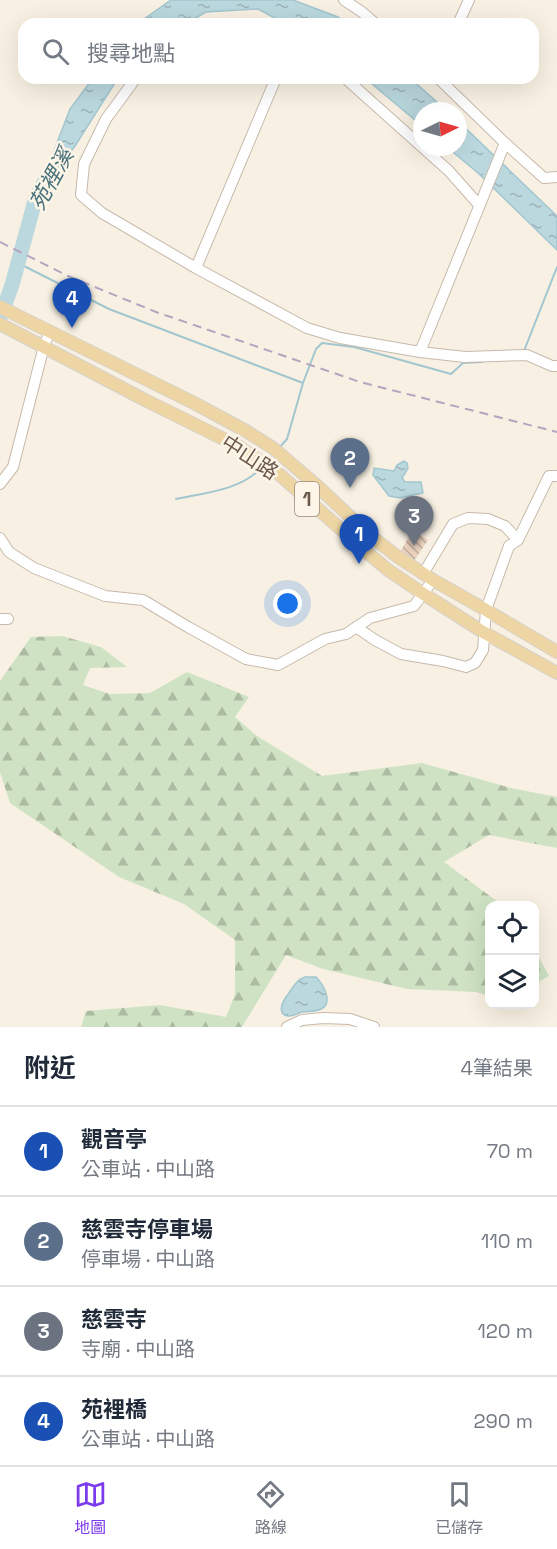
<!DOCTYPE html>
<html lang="zh-TW">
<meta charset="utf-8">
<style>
body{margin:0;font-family:"Space Grotesk","Noto Sans TC",sans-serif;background:#f6f6f7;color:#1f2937}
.controls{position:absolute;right:18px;bottom:18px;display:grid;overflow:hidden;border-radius:12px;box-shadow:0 6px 24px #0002}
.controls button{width:54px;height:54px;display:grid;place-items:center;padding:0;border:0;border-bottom:2px solid #e0e1e3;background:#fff;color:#1f2937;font:30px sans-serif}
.compass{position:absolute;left:413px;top:102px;width:54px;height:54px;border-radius:50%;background:#fff;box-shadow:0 6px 24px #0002;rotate:85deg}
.you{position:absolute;left:288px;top:604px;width:21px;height:21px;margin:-15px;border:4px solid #fff;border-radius:50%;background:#1a73e8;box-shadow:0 0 0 9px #1a73e833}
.badge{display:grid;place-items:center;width:39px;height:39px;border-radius:50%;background:#7c3aed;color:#fff;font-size:20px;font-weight:700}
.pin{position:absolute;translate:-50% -50px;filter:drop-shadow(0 2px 3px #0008)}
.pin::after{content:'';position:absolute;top:32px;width:21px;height:18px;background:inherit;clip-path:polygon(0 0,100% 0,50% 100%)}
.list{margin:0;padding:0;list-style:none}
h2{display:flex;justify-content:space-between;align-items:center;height:78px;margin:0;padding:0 24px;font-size:26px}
h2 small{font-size:20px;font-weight:400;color:#747a83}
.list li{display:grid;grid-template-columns:39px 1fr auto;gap:18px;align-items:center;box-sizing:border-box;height:90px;padding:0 24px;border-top:2px solid #e0e1e3}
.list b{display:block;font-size:22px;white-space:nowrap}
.list p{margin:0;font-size:20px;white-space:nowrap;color:#747a83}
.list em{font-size:20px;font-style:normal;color:#747a83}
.icon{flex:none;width:33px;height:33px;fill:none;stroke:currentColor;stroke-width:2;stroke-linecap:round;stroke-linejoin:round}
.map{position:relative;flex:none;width:557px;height:1027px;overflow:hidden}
.search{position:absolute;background:#fff;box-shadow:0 6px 24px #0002;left:18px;right:18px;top:18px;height:66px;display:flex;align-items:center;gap:15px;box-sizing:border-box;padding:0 21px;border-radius:18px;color:#747a83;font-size:22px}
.sheet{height:438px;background:#fff}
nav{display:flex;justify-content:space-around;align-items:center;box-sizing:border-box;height:84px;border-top:2px solid #e0e1e3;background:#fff;font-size:16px;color:#747a83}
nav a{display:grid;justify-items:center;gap:3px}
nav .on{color:#7c3aed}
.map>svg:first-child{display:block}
.forest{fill:url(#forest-firs)}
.water{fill:url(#water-ripples);stroke:#a2c6cf;stroke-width:1.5}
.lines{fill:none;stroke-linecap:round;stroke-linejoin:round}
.stream{stroke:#a2c6cf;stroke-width:2}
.river{stroke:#bbd8df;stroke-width:15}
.building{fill:url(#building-back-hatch)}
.minor-casing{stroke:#c7b9ac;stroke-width:12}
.major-casing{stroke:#d6d1cd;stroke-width:14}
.minor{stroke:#fff;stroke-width:10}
.major{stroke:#eed6a4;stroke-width:12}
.rail{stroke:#b4a4bf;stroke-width:2;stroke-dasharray:9 6;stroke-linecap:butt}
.labels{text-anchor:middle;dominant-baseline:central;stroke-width:5;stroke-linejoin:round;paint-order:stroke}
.shield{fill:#fcf5e8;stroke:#97887c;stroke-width:1.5}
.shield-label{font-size:20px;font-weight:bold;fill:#6c594d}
.street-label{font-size:21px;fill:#6c594d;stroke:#fcf5e8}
.water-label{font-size:22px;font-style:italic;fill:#4a727d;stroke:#fcf5e8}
</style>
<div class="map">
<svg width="557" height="1027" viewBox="0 0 557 1027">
<defs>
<pattern id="forest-firs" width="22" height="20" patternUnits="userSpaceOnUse" patternTransform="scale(1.5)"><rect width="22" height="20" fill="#cfe3c4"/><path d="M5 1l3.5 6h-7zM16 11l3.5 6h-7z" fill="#acbba1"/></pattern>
<pattern id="water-ripples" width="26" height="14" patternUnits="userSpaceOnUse" patternTransform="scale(1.5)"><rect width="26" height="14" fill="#bbd8df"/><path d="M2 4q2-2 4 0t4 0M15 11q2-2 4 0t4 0" fill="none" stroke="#9cb2b7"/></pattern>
<pattern id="building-back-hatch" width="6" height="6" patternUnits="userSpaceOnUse" patternTransform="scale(1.5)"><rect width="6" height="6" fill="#ead2be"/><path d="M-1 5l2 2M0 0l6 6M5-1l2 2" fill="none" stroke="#c2ad9d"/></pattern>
</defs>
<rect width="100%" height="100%" fill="#f8f1e3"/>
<path class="forest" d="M62 636 101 647 127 667 90 668 83 685 110 694 150 693 187 672 249 697 235 717 257 736 322 776 422 763 511 788 557 797V848L489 835 444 862 502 905 490 906 489 996 476 992 407 989 323 969 286 955 242 1027H81L86 1011 160 1005 226 1017 235 994V940L184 904 119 877 10 803 0 772V681L31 637Z
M535 950 549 976 535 984H534Z"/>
<path class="water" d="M171 0H293L338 17 347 24H286L258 9 206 12 185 24H137Z
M93 78H118L75 146 36 197 70 109Z
M365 78H410L447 111H422V126Z
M458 121 557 216V250L478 173 447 147H458Z
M404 461 407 463 408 468 402 478 405 482H421L423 493 400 498 389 496 373 475 374 468 394 471 397 465Z
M305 977H316C323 984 334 1003 321 1009 315 1012 308 1011 302 1012 297 1013 293 1017 288 1016 277 1014 282 1003 286 997 292 989 296 980 305 977Z"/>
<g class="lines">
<path class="stream" d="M18 263 109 309 303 383 287 439 279 448
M524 351 557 267
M303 383 316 349 322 343 354 347 451 374 463 363 482 362
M176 499C204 493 241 490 261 468"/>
<path class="river" d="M0 318 12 285 36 197 46 179"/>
</g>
<path class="building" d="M413 530 428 540 414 561 400 552Z"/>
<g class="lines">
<defs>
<path id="minor" d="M344 0 362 12 376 24
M230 24H267
M458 24 469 0
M136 78 106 119 84 164 81 195 102 213 196 268 307 328 340 338 420 352 465 357 527 355 552 366H557
M345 78 449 171 479 205
M438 78 505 143 544 178 557 177
M196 268 276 78
M420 352 505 143
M0 484 13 467 44 346 50 331
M0 538 9 552 34 568 105 596 143 600 188 627 246 659 278 665 325 639 346 634 370 618 414 606 433 580
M423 574 453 524 468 518 488 519 505 526 518 540
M0 619H8
M356 627 375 640 401 654 443 661 466 667 475 663 483 650 486 610 509 546 518 540 549 476H557
M287 1027 302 1020 323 1018 350 1019 374 1027"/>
<path id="major" d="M0 307 194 403 246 431 273 448 315 484 372 537 398 557 433 580 486 610 557 652
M0 324 145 400 238 446 280 475 363 549 388 570 422 593 483 632 557 673"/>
</defs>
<use href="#minor" class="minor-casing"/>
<use href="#major" class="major-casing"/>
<use href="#minor" class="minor"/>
<use href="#major" class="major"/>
<path class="rail" d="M0 242 68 276 156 312 360 382 557 432"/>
</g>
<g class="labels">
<rect class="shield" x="295" y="482" width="24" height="34" rx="4.5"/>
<g class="shield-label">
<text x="307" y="499">1</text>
</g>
<g class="street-label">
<text transform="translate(250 457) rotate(33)">中山路</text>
</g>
<g class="water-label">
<text transform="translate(51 179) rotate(-61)">苑裡溪</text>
</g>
</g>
</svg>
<div class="controls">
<button><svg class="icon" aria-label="locate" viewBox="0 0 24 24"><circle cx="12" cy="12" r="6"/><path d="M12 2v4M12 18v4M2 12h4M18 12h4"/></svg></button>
<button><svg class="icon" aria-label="layers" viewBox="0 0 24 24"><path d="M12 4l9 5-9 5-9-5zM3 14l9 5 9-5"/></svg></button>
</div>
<svg class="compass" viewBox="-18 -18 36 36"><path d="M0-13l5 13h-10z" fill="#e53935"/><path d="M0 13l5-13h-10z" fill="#747a83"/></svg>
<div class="you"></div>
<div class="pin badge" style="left:359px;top:564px;background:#1a4fb4">1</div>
<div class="pin badge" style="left:350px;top:488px;background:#5c6f8a">2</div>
<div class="pin badge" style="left:414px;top:546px;background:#6b7280">3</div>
<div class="pin badge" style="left:72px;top:328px;background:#1a4fb4">4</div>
<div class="search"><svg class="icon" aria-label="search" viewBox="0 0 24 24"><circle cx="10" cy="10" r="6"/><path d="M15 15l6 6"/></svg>搜尋地點</div>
</div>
<section class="sheet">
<h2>附近<small>4筆結果</small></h2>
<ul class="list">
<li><span class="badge" style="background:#1a4fb4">1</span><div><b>觀音亭</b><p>公車站 · 中山路</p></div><em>70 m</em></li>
<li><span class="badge" style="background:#5c6f8a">2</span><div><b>慈雲寺停車場</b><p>停車場 · 中山路</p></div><em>110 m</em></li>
<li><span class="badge" style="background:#6b7280">3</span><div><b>慈雲寺</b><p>寺廟 · 中山路</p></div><em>120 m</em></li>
<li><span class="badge" style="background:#1a4fb4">4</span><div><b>苑裡橋</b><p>公車站 · 中山路</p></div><em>290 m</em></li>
</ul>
</section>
<nav>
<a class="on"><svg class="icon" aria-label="map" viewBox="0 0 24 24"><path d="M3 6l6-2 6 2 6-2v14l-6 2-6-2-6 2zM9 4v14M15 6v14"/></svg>地圖</a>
<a><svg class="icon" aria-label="directions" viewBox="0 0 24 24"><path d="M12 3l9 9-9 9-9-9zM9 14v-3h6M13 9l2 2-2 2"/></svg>路線</a>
<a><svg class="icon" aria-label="saved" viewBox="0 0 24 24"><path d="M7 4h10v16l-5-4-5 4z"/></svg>已儲存</a>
</nav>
